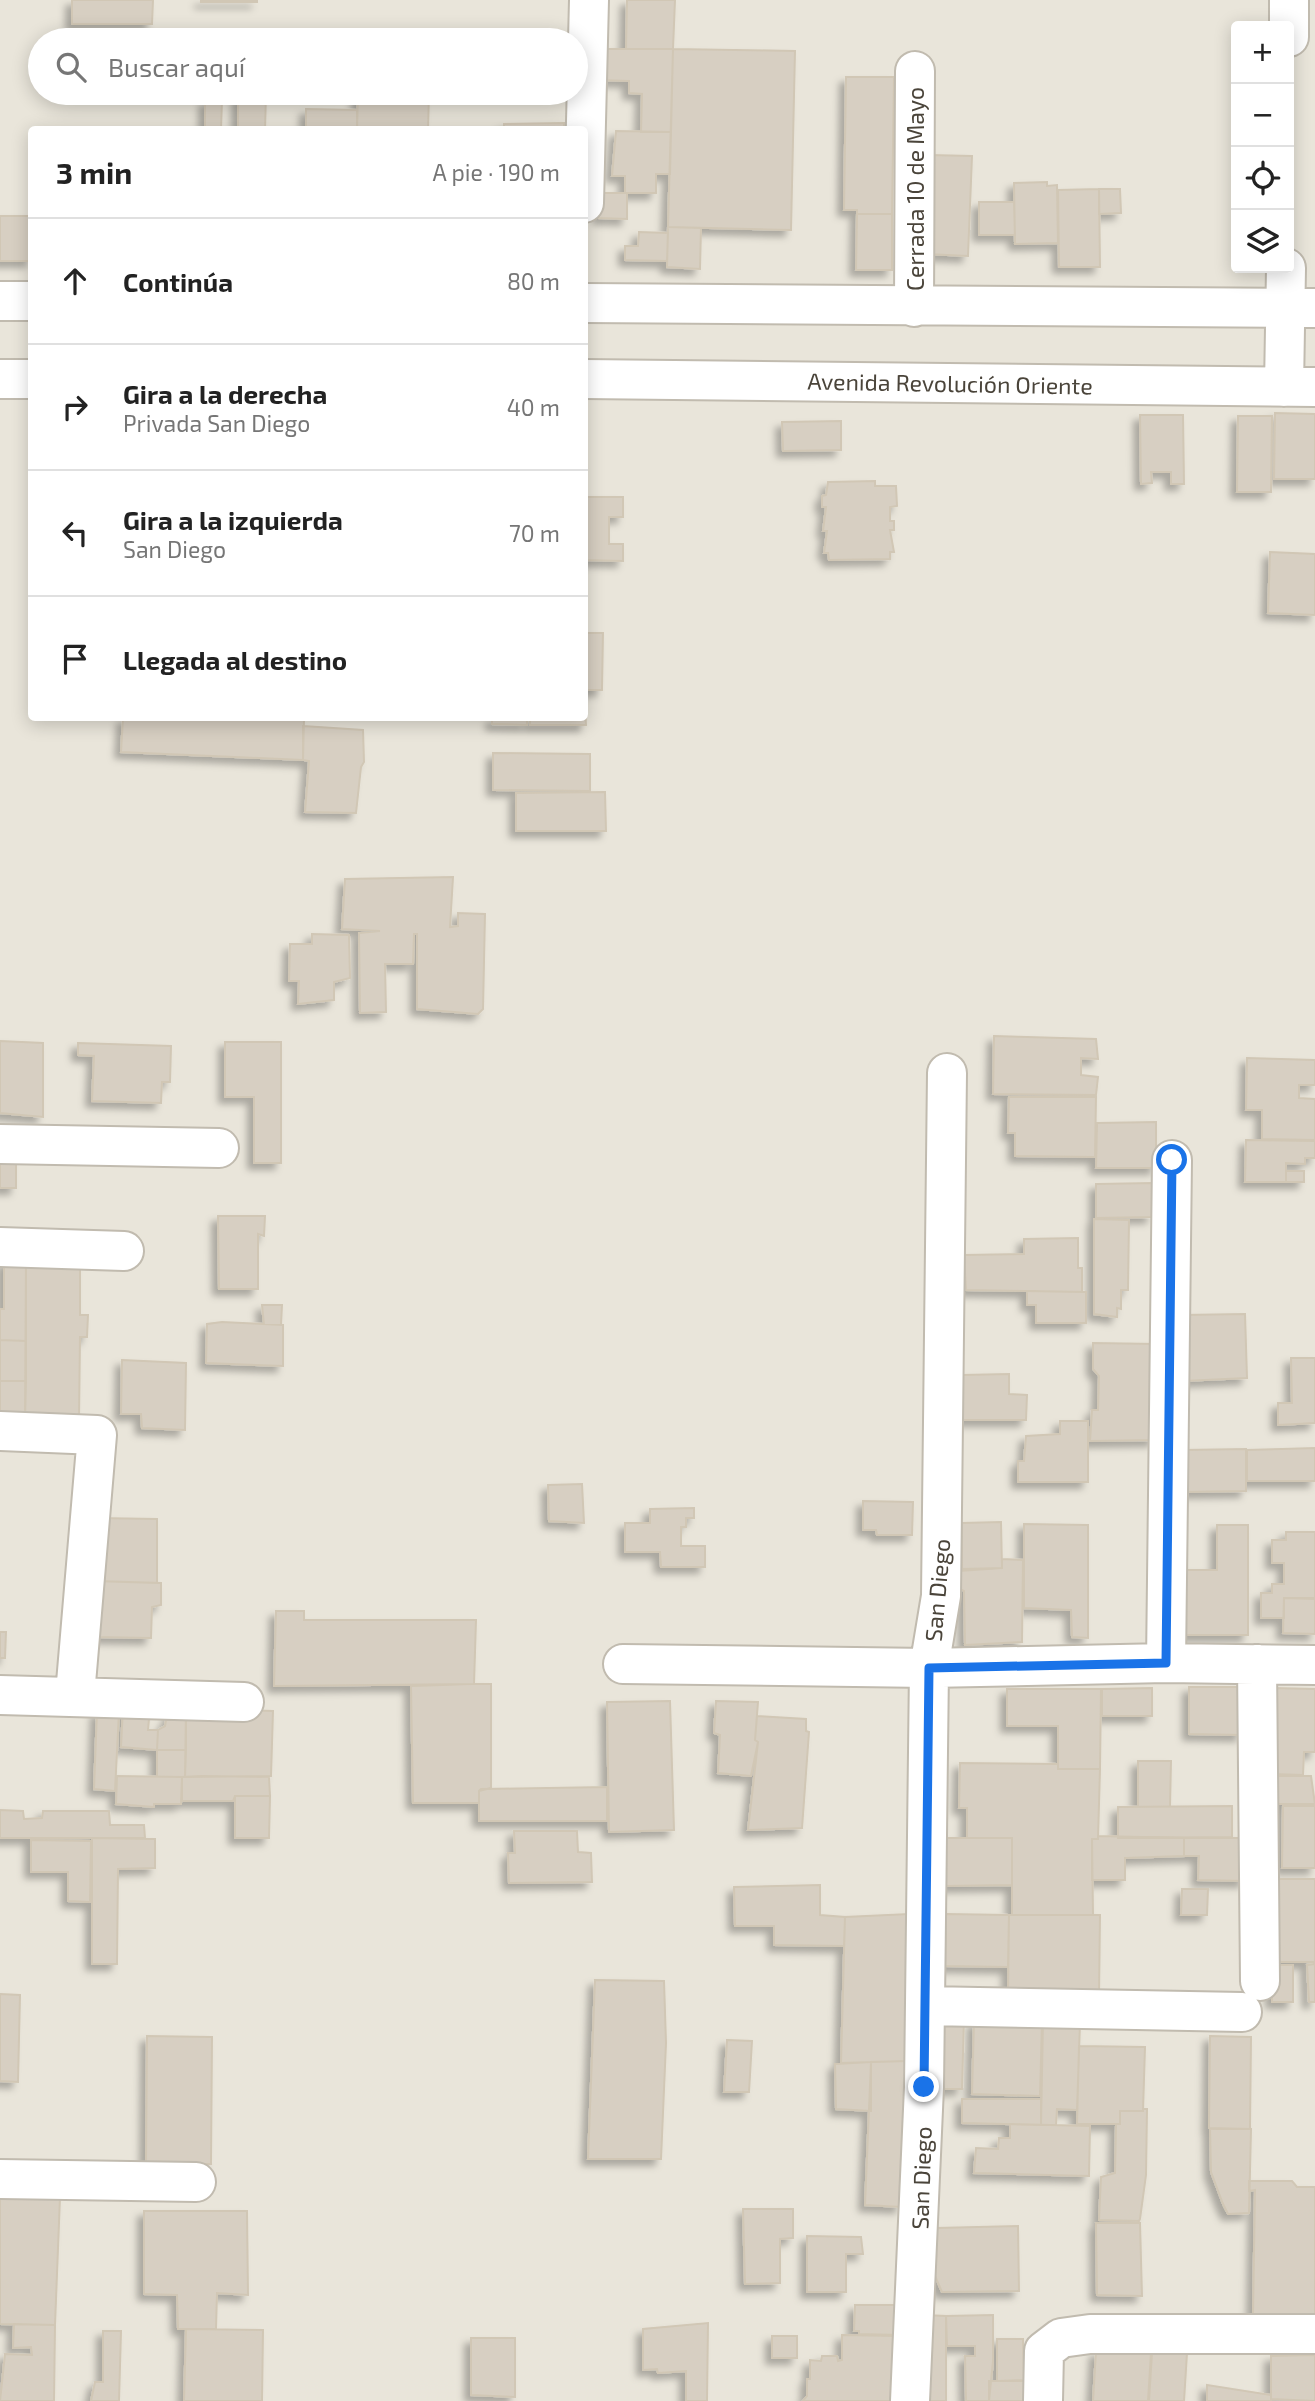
<!DOCTYPE html>
<html lang="es">
<meta charset="utf-8">
<style>
body{margin:0;font-family:"Exo 2",sans-serif;background:#f6f6f6;color:#222}
.controls{position:absolute;right:21px;top:21px;display:grid;overflow:hidden;border-radius:7px;box-shadow:0 4px 18px #0003}
.controls button{width:63px;height:63px;display:grid;place-items:center;padding:0;border:0;border-bottom:2px solid #e0e0e0;background:#fff;color:#222;font:35px sans-serif}
.stop{position:absolute;width:21px;height:21px;margin:-16px;border:5px solid #1a73e8;border-radius:50%;background:#fff}
.stop.end{background:#1a73e8;border-color:#fff;box-shadow:0 2px 7px #0008}
.list{margin:0;padding:0;list-style:none}
h2{display:flex;justify-content:space-between;align-items:center;height:91px;margin:0;padding:0 28px;font-size:30px}
h2 small{font-size:23px;font-weight:400;color:#767676}
.list li{display:grid;grid-template-columns:46px 1fr auto;gap:21px;align-items:center;box-sizing:border-box;height:126px;padding:0 28px;border-top:2px solid #e0e0e0}
.list b{display:block;font-size:26px;white-space:nowrap}
.list p{margin:0;font-size:23px;white-space:nowrap;color:#767676}
.list em{font-size:23px;font-style:normal;color:#767676}
.icon{flex:none;width:38px;height:38px;fill:none;stroke:currentColor;stroke-width:2;stroke-linecap:round;stroke-linejoin:round}
.map{position:relative;flex:none;width:1315px;height:2401px;overflow:hidden}
.search{position:absolute;background:#fff;box-shadow:0 4px 18px #0003;left:28px;top:28px;width:560px;height:77px;display:flex;align-items:center;gap:18px;box-sizing:border-box;padding:0 24px;border-radius:38px;color:#767676;font-size:26px}
.panel{position:absolute;background:#fff;box-shadow:0 4px 18px #0003;left:28px;top:126px;width:560px;height:595px;border-radius:7px}
.map>svg:first-child{display:block}
.residential{fill:#e9e5da;fill-rule:evenodd}
.building{fill:#d7cfc2;stroke:#d1c7b5;stroke-width:2;filter:url(#shadow)}
.lines{fill:none;stroke-linecap:round;stroke-linejoin:round}
.street-casing{stroke:#c1bbaf;stroke-width:42}
.street{stroke:#fff;stroke-width:38}
.route{stroke:#1a73e8;stroke-width:9}
.labels{text-anchor:middle;dominant-baseline:central;stroke-width:6;stroke-linejoin:round;paint-order:stroke}
.street-label{font-size:23px;fill:#4a443a;stroke:#fff}
</style>
<div class="map">
<svg width="1315" height="2401" viewBox="0 0 1315 2401">
<defs>
<filter id="shadow"><feDropShadow dx="-6" dy="6" stdDeviation="3.5" flood-color="#0004"/></filter>
</defs>
<rect width="100%" height="100%" fill="#f5f3ec"/>
<path class="residential" d="M0 0H1315V2401H0ZM1236 26H1289V268H1236ZM40 40H576V93H40ZM32 130H584V718H32Z"/>
<path class="building" d="M72 0H153L152 24H72Z
M201 0H257V2H201Z
M627 0H675L673 49H626Z
M600 49H673L671 132H641L642 94 629 93V81L599 80Z
M673 49 795 51 791 230 668 227Z
M846 77H894L892 214H857V210H844Z
M358 93H429L428 130H357Z
M238 94H266L265 130H238Z
M205 100H222L221 130H205Z
M306 109 357 110V130H306Z
M564 123V130H504V124Z
M616 131 671 132 670 174H656V193H625V176H612Z
M929 155 972 156 968 256 926 254Z
M1047 182V186L1057 185 1058 243 1015 244 1014 183Z
M1099 189 1100 267H1059L1058 190Z
M1099 189H1120L1121 213 1099 214Z
M599 193H627V219L599 218Z
M979 202H1014L1015 235H979Z
M857 214H892V270H856Z
M0 216H32V261H0Z
M668 227 701 228 700 269 667 267Z
M639 232 668 233 667 261 625 260V246H638Z
M1275 413 1315 414V479H1274Z
M1140 415H1183L1184 484H1171V472H1151L1152 483 1141 484Z
M1238 416H1272L1271 492H1237Z
M841 421V450L783 451 782 422Z
M875 481V486H896L897 506 890 507V521H894V530H890L894 552H890V559L829 560 828 553H824L827 531H823L826 507H822V496L826 495 828 482Z
M584 497H623V517H609V544H623V561L584 560Z
M1270 552 1315 554V615L1268 613Z
M584 633H603L602 690H584Z
M584 692 586 725H530V718H584Z
M123 718H304L303 760 121 752Z
M492 718H527V725L492 724Z
M303 726 363 730 364 762 361 767 356 813 305 812 309 761 303 760Z
M493 753 590 754V791L493 790Z
M605 792 606 831H516V793Z
M453 877 450 927 458 926V913L485 914 483 1009 478 1014 417 1009V934H414L413 964H385L386 1012 360 1013 359 933 380 931 342 929 345 879Z
M312 934 349 935 350 978 334 982V1000L298 1004 299 981H289L290 944H312Z
M994 1036 1096 1039 1098 1059 1081 1058V1075L1098 1077 1096 1095 993 1094Z
M0 1041 43 1043V1117L0 1113Z
M225 1042H281V1163H254V1097H225Z
M78 1043 171 1046 170 1082H162L161 1103 92 1101 94 1056 78 1055Z
M1247 1058 1315 1060V1085H1299V1098L1315 1099V1140L1262 1139V1110H1246Z
M1009 1097H1096L1095 1157 1015 1156V1133H1008Z
M1156 1122V1168H1096L1097 1123Z
M1246 1140 1315 1141V1158H1305V1164L1286 1163V1182H1245Z
M0 1158H16V1188H0Z
M1286 1171H1304V1182H1286Z
M1152 1183V1217L1096 1218V1184Z
M218 1216H265L264 1236 258 1234V1289H219Z
M1094 1219 1129 1220 1128 1290H1121V1309L1117 1308V1317L1094 1314Z
M1078 1238V1268H1082V1292L966 1290 964 1255 1024 1254V1239Z
M4 1261H26V1341L0 1340V1309H4Z
M26 1261 80 1263V1315H88L87 1337H80L79 1420H25Z
M1027 1291 1086 1292V1323H1036V1305H1027Z
M262 1305H282L281 1325H264Z
M1245 1314 1247 1378 1183 1381 1182 1315Z
M222 1322 283 1325V1366L206 1363 207 1324Z
M0 1340 26 1341V1381H0Z
M1093 1343 1157 1344 1155 1440 1090 1441 1092 1410H1098L1099 1376 1093 1369Z
M1291 1358H1315V1423L1278 1425V1403H1292Z
M122 1360 186 1363 185 1430 142 1428 141 1414H121Z
M1009 1374V1394L1027 1395 1026 1420H961L962 1375Z
M0 1381H26L25 1420H0Z
M1060 1421H1088V1482H1018V1461H1024L1026 1436 1060 1434Z
M1315 1448V1481H1247V1450Z
M1246 1449V1491L1182 1492 1183 1450Z
M582 1484 584 1523 549 1521 548 1485Z
M863 1501 913 1502 912 1535H877L876 1530H863Z
M694 1508V1518H686V1527H681V1546H705V1567H661L660 1552H625V1523H650V1509Z
M96 1518 157 1519V1583L95 1581Z
M1001 1522 1002 1568 962 1569V1523Z
M1024 1524 1088 1525V1638L1072 1637 1071 1610 1024 1608Z
M1217 1525H1248V1635H1179V1570H1217Z
M1286 1532H1315V1598H1284V1618H1261V1593H1272V1584H1284V1563H1272V1540H1286Z
M1002 1559 1023 1560 1022 1642 965 1645 964 1591 959 1588 958 1571 1002 1568Z
M95 1581 161 1583V1605L152 1607 151 1638 93 1637Z
M1284 1598 1315 1599V1634L1283 1633Z
M276 1611H304V1620H476L474 1684 274 1686Z
M0 1632H6L5 1658H0Z
M474 1684H491V1788L479 1791V1803H413L411 1686Z
M1189 1687H1242V1735L1189 1734Z
M1152 1688V1716H1102V1689Z
M1272 1688 1315 1689V1752H1304L1303 1775 1272 1774Z
M1007 1689H1101L1100 1769H1058V1726H1007Z
M670 1701 674 1830 609 1832 607 1702Z
M716 1701 758 1702 755 1740 758 1742 751 1776 718 1773 720 1735 714 1733Z
M123 1706 150 1708 148 1730H158L157 1750 121 1747Z
M186 1708 273 1711 271 1776 185 1777Z
M170 1710H186V1750H157L158 1730 165 1726 166 1720H170Z
M97 1711 119 1712 115 1791 94 1789Z
M757 1716 806 1719V1731L809 1732 802 1828 748 1830 758 1742 755 1740Z
M157 1750H186L185 1777H157Z
M1138 1761H1171L1170 1807H1138Z
M960 1763 1058 1764V1769H1100L1098 1839H1092L1093 1915H1012V1838H967V1808H959Z
M117 1776 182 1777 181 1804H154V1807L116 1804Z
M202 1776 269 1777 270 1796H235L233 1801H182V1777Z
M1275 1776H1311L1315 1804H1275Z
M607 1787V1821H479V1791L481 1789Z
M235 1796H270L269 1838H235Z
M1232 1806V1837L1118 1838V1807Z
M1283 1806H1315V1868H1282Z
M0 1810 23 1811 24 1819 42 1818 43 1811H109L110 1825H144L145 1838H0Z
M514 1831H577L578 1852 591 1853 592 1882 509 1883 508 1853H515Z
M1098 1836 1184 1838V1856L1125 1858V1880H1092V1839H1098Z
M92 1838 155 1839V1868L118 1869 117 1964H92Z
M944 1838H1012V1885L944 1886Z
M1184 1838H1246L1245 1881 1198 1880 1199 1856H1184Z
M31 1840 91 1841 90 1902 68 1901V1872H31Z
M1272 1879H1315V1962H1270Z
M820 1885V1915L845 1917 844 1946 774 1945V1926H735L734 1887Z
M1182 1889H1208L1207 1915H1181Z
M909 1914 907 2061 841 2063 845 1917Z
M946 1914 1009 1915 1008 1967 945 1966Z
M1009 1915H1100L1099 1996 1008 1994Z
M1315 1964V2002H1309L1307 1965Z
M1272 1965H1293V2002H1272Z
M595 1980 664 1981 666 2043 661 2159H588Z
M0 1994 20 1995 18 2082 0 2081Z
M942 2018H964L962 2089H942Z
M974 2021 1042 2023 1040 2096 972 2094Z
M1043 2021 1080 2023 1077 2110 1057 2109 1056 2125H1041Z
M147 2036 212 2037 211 2164H146Z
M1210 2036 1251 2037 1250 2129 1209 2128Z
M727 2040 752 2041 749 2092H724Z
M1079 2046 1145 2047 1143 2111H1120V2124H1077Z
M907 2061 901 2207 865 2205 871 2062Z
M871 2062V2111L836 2109 835 2064Z
M962 2099H1041V2125L962 2123Z
M1143 2109H1147L1146 2175 1140 2219 1139 2221 1099 2220 1101 2177 1115 2173 1116 2124H1120V2111H1143Z
M1010 2124 1090 2126 1089 2176 974 2173 976 2148 998 2149 999 2138H1010Z
M1210 2129H1251L1249 2213 1228 2214 1223 2204 1211 2172Z
M1249 2181H1292L1297 2187H1315V2315L1253 2314 1255 2190 1249 2191Z
M0 2196 60 2197 55 2325 0 2324Z
M743 2209H793V2238L780 2239V2283L745 2284Z
M144 2211H247L248 2295 217 2293 216 2329H178L177 2295 144 2294Z
M1096 2223H1140L1142 2296 1097 2295Z
M1018 2226 1019 2291 942 2292 932 2269 936 2228Z
M807 2236 861 2237 863 2254H846V2292H807Z
M855 2305H900L899 2335 859 2334V2331H854Z
M924 2315 946 2316V2401H924Z
M993 2315V2361L989 2401H966L965 2356H975V2346H947L946 2316Z
M708 2323 707 2401H686V2371L658 2373 657 2369 643 2370V2329Z
M14 2324 55 2325 54 2401H0L5 2354 32 2355 31 2347 13 2348Z
M186 2329 263 2330 262 2401H184Z
M103 2331H121L119 2401H91L95 2382H103Z
M842 2335 896 2336V2401H803L807 2396V2379H810V2360L821 2361 822 2356H837L838 2361 842 2360Z
M772 2336H797V2358H772Z
M471 2338H515V2397L471 2395Z
M997 2339H1023L1024 2380 997 2381Z
M1096 2351 1151 2353 1148 2401H1093Z
M1152 2353H1187L1184 2401H1149Z
M1315 2355V2401L1271 2399V2356Z
M989 2381H1034L1033 2401H989Z
M1207 2385 1271 2395V2401H1207Z"/>
<g class="lines">
<defs>
<path id="street" d="M1289 37V0
M584 203 589 0
M0 301H32
M584 303 1315 308
M914 307 915 71
M0 379H32
M584 379 1315 387
M1284 387 1286 268
M0 1144 219 1148
M0 1247 124 1251
M0 1431 97 1435 75 1695
M1166 1663 1172 1160
M623 1664 929 1668 1166 1663 1315 1665
M1257 1664 1260 1981
M0 1695 244 1702
M926 2006 1242 2012
M0 2179 196 2182
M910 2401 924 2087 929 1668 941 1596 947 1073
M1043 2401 1044 2351 1061 2338 1090 2334H1315"/>
</defs>
<use href="#street" class="street-casing"/>
<use href="#street" class="street"/>
</g>
<g class="lines">
<path class="route" d="M924 2087 929 1668 1166 1663 1172 1160"/>
</g>
<g class="labels">
<g class="street-label">
<text transform="translate(915 189) rotate(-90)">Cerrada 10 de Mayo</text>
<text transform="translate(950 383) rotate(1)">Avenida Revolución Oriente</text>
<text transform="translate(937 1590) rotate(-85)">San Diego</text>
<text transform="translate(921 2178) rotate(-88)">San Diego</text>
</g>
</g>
</svg>
<div class="controls">
<button>+</button>
<button>−</button>
<button><svg class="icon" aria-label="locate" viewBox="0 0 24 24"><circle cx="12" cy="12" r="6"/><path d="M12 2v4M12 18v4M2 12h4M18 12h4"/></svg></button>
<button><svg class="icon" aria-label="layers" viewBox="0 0 24 24"><path d="M12 4l9 5-9 5-9-5zM3 14l9 5 9-5"/></svg></button>
</div>
<div class="stop" style="left:1172px;top:1160px"></div>
<div class="stop end" style="left:924px;top:2087px"></div>
<div class="search"><svg class="icon" aria-label="search" viewBox="0 0 24 24"><circle cx="10" cy="10" r="6"/><path d="M15 15l6 6"/></svg>Buscar aquí</div>
<section class="panel">
<h2>3 min<small>A pie · 190 m</small></h2>
<ul class="list">
<li><svg class="icon" aria-label="ahead" viewBox="0 0 24 24"><path d="M12 20V5M6 11l6-6 6 6"/></svg><div><b>Continúa</b></div><em>80 m</em></li>
<li><svg class="icon" aria-label="right" viewBox="0 0 24 24"><path d="M7 20v-9h11M14 6l5 5-5 5"/></svg><div><b>Gira a la derecha</b><p>Privada San Diego</p></div><em>40 m</em></li>
<li><svg class="icon" aria-label="left" viewBox="0 0 24 24"><path d="M17 20v-9H6M10 6l-5 5 5 5"/></svg><div><b>Gira a la izquierda</b><p>San Diego</p></div><em>70 m</em></li>
<li><svg class="icon" aria-label="arrive" viewBox="0 0 24 24"><path d="M6 21V4h12l-3 4 3 4H6"/></svg><div><b>Llegada al destino</b></div></li>
</ul>
</section>
</div>
